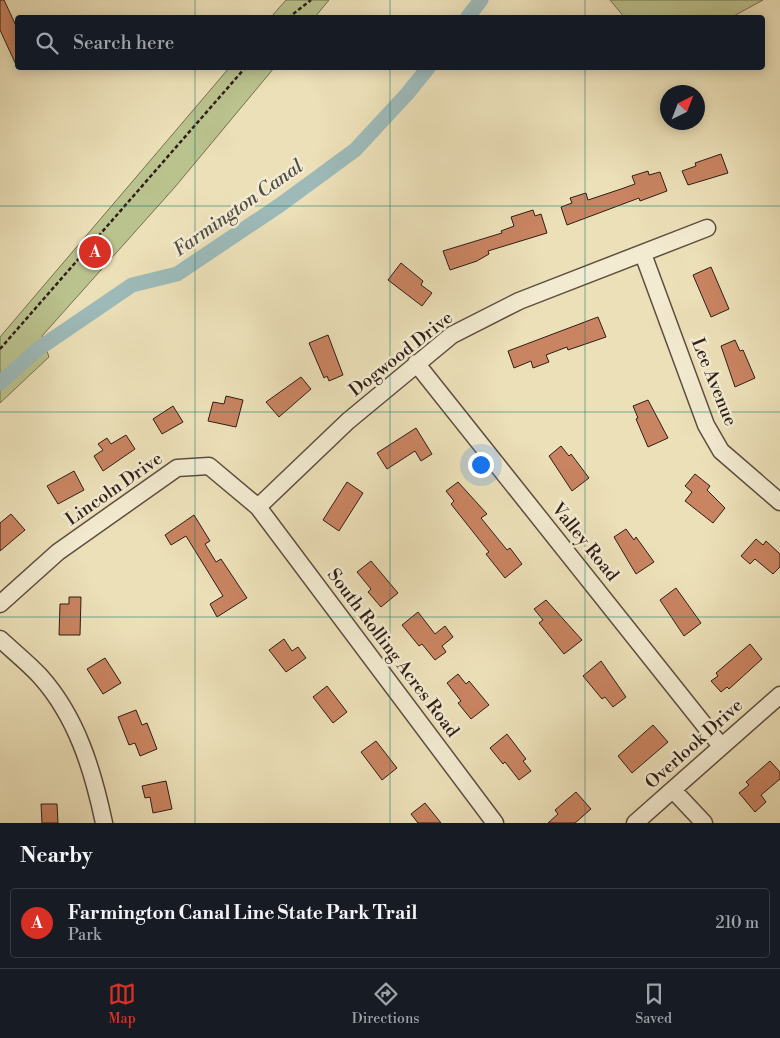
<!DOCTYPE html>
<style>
body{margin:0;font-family:"Libre Bodoni",serif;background:#20242c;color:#f1f3f6}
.compass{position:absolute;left:660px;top:85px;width:45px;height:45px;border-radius:50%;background:#171b24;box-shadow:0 2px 12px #0003;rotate:42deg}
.you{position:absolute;left:480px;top:464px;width:18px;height:18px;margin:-12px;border:4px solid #fff;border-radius:50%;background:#1a73e8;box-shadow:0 0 0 8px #1a73e833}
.badge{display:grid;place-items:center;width:32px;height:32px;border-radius:50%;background:#d93025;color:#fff;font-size:16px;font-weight:700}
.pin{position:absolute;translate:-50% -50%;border:2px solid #fff;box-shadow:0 1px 5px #0006}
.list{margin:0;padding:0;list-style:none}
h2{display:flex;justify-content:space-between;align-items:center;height:65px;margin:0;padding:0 20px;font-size:21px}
h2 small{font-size:16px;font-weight:400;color:#9ea1a6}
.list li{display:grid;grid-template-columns:32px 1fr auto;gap:15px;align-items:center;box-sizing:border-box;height:70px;margin:0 10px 10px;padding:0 10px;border:1px solid #363941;border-radius:5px}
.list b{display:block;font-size:19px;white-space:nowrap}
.list p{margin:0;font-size:16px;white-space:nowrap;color:#9ea1a6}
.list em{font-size:16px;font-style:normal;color:#9ea1a6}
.icon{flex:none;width:28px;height:28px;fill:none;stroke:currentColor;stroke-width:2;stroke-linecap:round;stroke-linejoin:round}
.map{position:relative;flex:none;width:780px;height:823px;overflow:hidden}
.search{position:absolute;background:#171b24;box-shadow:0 2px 12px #0003;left:15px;right:15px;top:15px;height:55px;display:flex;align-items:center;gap:12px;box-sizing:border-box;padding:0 18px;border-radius:5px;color:#9ea1a6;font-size:19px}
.sheet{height:145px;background:#171b24}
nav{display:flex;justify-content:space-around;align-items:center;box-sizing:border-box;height:70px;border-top:1px solid #363941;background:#171b24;font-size:14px;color:#9ea1a6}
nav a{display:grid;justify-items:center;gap:2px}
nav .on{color:#d93025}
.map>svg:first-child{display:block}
.green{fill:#bac28d;stroke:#747052}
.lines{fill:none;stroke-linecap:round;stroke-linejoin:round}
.canal{stroke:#9dbab9;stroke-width:15}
.building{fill:#c98461;stroke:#2f1e18}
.minor-casing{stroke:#5e4e40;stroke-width:19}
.path{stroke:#2f1e18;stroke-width:2.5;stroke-dasharray:4 2.5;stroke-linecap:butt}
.minor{stroke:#f3ebd1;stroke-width:16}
.grid{fill:none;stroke:#0f766e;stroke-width:1;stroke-opacity:0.55}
.labels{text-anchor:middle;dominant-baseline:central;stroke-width:5;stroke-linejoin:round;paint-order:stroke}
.street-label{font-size:18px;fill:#2f1e18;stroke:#f3ebd1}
.water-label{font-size:19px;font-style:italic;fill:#504d48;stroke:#f3ebd1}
</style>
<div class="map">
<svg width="780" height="823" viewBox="0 0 780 823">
<rect width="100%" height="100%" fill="#ece0b8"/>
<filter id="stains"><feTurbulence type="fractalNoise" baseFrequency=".004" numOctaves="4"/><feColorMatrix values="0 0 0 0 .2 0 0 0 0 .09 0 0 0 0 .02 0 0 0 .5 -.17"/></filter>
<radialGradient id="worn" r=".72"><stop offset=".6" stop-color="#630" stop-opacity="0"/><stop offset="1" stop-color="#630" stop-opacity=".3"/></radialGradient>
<path class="green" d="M286 0H329L315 17H271Z
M610 0H763L732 17 625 18Z
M229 68H274L175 187 42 336 49 357 0 403V337Z"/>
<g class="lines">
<path class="canal" d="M467 18 481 0
M0 383 38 349 132 285 177 274 280 205 355 150 407 94 428 68"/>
</g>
<path class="building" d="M0 0H4L18 30V69L0 30Z
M721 154 728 173 688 185 682 171 696 166 695 163Z
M648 171 649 175 660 172 667 191 640 201 639 198 567 225 561 207 572 203 570 198 586 193 588 200 621 189 635 184 632 176Z
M533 210 535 216 541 214 547 233 488 251 489 254 477 261 450 270 443 251 502 233 501 231 514 226 511 217Z
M401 263 423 281 421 285 432 293 422 306 388 280Z
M711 267 729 309 711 317 693 275Z
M598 317 606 337 568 350 567 347 546 355 549 362 533 368 531 361 514 368 508 351Z
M328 335 343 375 329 381 327 376 324 378 309 343Z
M735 340 740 351 743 350 755 378 735 387 721 346Z
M301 377 311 389 279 417 266 402Z
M226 396 243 400 236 427 208 421 213 402 224 404Z
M648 400 668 438 648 447 636 419 638 418 633 406Z
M173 406 183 422 162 434 153 419Z
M416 428 432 454 421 461 415 451 387 469 377 453Z
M126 435 135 449 103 471 94 456 103 450 98 444 107 438 111 444Z
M561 446 569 456 571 454 589 478 572 491 549 456Z
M74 471 84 490 58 504 47 486Z
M695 474 710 486 707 490 725 508 713 523 685 501 692 492 685 486Z
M347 482 363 493 339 531 323 520Z
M458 482 487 514 481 518 507 550 510 548 522 564 505 578 486 554 489 552 451 504 454 501 446 491Z
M11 514 25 530 0 551V523Z
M194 515 210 541 205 544 216 562 221 559 247 598 217 617 210 604 223 596 186 536 171 545 165 535Z
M626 529 634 540 636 537 654 562 636 574 614 537Z
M756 539 763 545 766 541 780 554V567L773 574 755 559 750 564 741 556Z
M371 561 398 593 381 607 368 592 371 589 357 572Z
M676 588 701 623 684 636 660 600Z
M69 597H81L80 635H59L60 604H69Z
M546 600 582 640 564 654 539 623 543 620 534 609Z
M418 612 435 634 445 626 453 637 442 646 446 652 435 660 422 644 419 646 402 625Z
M284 639 292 651 298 647 306 658 286 672 269 650Z
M750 644 762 659 729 689 727 687 721 692 711 681 718 676 716 673Z
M105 658 121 683 103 694 87 669Z
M601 661 626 697 613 707 605 697 602 699 583 676Z
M458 674 466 684 469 681 489 705 471 719 458 703 461 701 447 683Z
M327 686 347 712 333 723 313 697Z
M136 710 142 725 147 723 157 749 140 756 135 743 129 745 118 717Z
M653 725 668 742 632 773 618 756Z
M507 734 526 759 523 761 531 771 519 780 505 762 503 764 490 748Z
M376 741 397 768 382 780 361 752Z
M770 761 780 772V779L761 795 766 802 755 812 739 793 749 785 746 782Z
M166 781 172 809 153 813 150 797 145 798 142 786Z
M576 792 591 809 575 823H548L558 814 555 810Z
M425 803 441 823H418L411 814Z
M41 804H57L58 823H42Z"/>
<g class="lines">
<defs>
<path id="minor" d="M643 254 706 425 721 451 780 502
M416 363 721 746
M258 507 348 421 452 335 519 301 707 228
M0 604 58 552 177 468 209 466 258 507 495 823
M0 639C13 651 28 663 40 676 77 717 93 771 104 823
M673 790 704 823
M635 823 780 695"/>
</defs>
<use href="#minor" class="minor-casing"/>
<path class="path" d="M288 18 311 0
M0 349 245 68"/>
<use href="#minor" class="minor"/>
</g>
<path class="grid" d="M195 0V18M390 0V18M585 0V18M195 68V823M390 68V823M585 68V823M0 206H780M0 412H780M0 617H780"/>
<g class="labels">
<g class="street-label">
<text transform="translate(401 354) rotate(-38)">Dogwood Drive</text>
<text transform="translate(714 382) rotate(68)">Lee Avenue</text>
<text transform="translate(114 489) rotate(-35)">Lincoln Drive</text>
<text transform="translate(585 542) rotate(51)">Valley Road</text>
<text transform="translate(393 653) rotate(53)">South Rolling Acres Road</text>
<text transform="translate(694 744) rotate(-42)">Overlook Drive</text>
</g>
<g class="water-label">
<text transform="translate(238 208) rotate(-35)">Farmington Canal</text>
</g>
</g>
<rect width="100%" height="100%" filter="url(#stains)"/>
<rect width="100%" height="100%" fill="url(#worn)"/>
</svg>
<svg class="compass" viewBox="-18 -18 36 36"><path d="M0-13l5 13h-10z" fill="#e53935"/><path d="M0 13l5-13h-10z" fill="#9ea1a6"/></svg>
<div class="you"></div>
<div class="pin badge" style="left:95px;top:252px">A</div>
<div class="search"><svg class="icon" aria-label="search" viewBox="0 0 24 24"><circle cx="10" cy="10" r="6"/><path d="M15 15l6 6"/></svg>Search here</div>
</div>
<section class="sheet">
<h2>Nearby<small></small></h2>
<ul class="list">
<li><span class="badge">A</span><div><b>Farmington Canal Line State Park Trail</b><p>Park</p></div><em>210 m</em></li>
</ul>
</section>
<nav>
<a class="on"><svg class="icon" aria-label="map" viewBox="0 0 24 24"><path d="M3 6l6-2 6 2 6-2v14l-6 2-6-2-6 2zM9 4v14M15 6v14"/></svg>Map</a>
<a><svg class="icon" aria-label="directions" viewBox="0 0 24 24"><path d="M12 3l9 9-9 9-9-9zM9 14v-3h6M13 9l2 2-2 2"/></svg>Directions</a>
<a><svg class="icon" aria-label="saved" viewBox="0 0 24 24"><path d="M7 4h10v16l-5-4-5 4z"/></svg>Saved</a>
</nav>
